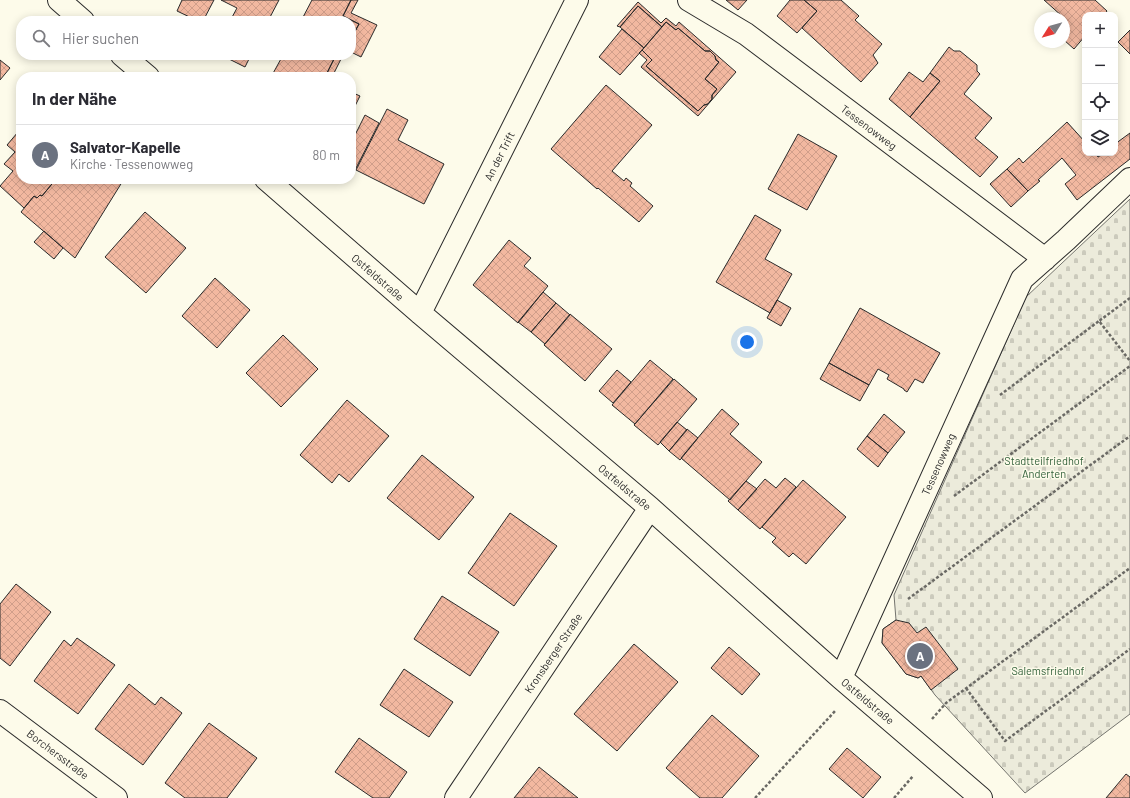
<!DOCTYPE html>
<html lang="de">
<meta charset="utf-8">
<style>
body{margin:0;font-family:Barlow,sans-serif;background:#f7f7f7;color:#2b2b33}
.controls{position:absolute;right:12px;top:12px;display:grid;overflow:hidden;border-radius:8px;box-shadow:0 2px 10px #0003}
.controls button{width:36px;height:36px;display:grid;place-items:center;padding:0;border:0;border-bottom:1px solid #e1e1e2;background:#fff;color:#2b2b33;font:20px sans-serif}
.compass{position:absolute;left:1034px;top:12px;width:36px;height:36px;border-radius:50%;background:#fff;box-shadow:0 2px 10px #0003;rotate:233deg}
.you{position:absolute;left:747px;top:342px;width:14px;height:14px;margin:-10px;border:3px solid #fff;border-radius:50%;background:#1a73e8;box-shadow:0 0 0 6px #1a73e833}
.badge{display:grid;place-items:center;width:26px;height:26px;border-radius:50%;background:#c62828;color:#fff;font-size:13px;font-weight:700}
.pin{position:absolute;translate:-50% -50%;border:2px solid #fff;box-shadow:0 1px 4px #0006}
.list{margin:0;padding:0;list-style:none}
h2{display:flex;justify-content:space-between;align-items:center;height:52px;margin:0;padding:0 16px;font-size:17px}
h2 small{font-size:13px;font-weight:400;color:#7c7c81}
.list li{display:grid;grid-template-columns:26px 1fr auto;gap:12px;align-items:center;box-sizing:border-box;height:60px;padding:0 16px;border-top:1px solid #e1e1e2}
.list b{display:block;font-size:15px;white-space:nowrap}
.list p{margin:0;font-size:13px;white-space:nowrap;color:#7c7c81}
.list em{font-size:13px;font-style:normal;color:#7c7c81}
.icon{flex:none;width:22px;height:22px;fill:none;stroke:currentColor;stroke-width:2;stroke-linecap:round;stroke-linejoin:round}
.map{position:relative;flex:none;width:1130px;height:798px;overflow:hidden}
.search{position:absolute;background:#fff;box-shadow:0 2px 10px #0003;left:16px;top:16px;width:340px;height:44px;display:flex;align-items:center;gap:10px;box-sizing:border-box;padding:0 14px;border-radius:16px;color:#7c7c81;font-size:15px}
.panel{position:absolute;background:#fff;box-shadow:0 2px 10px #0003;left:16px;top:72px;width:340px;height:112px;border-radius:16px}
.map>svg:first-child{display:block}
.cemetery{fill:url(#cemetery-stones);stroke:#74746e}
.building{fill:url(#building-cross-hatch);stroke:#2b2b2b}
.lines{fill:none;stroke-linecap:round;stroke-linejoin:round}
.minor-casing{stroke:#2b2b2b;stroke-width:24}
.path{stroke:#6a6964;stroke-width:2.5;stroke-dasharray:3 2;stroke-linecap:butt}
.minor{stroke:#fdfbea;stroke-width:22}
.labels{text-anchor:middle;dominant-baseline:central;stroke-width:3;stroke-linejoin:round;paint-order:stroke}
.street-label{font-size:11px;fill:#2b2b2b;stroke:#fdfbea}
.park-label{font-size:11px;fill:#34623c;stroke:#fdfbea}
</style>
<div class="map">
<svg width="1130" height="798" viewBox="0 0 1130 798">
<defs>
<pattern id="cemetery-stones" width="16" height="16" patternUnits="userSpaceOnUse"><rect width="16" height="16" fill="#ecebdb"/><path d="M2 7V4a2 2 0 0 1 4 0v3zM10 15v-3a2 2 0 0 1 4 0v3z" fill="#cbcabc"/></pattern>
<pattern id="building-cross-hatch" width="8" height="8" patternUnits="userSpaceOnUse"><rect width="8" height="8" fill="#f2b8a0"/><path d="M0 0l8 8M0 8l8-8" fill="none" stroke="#d09e8a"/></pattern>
</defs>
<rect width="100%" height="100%" fill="#fdfbea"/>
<path class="cemetery" d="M1130 199V714L1025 793 935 695 921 676 918 678 906 674 882 643 883 629 896 620 894 595 1026 297Z"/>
<path class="building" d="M182 0H214L203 21H198L177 11Z
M221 0H279L268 21H230L237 8Z
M312 0H351L343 16 359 24 351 39V21H301Z
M351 0H358L351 13 377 25 361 57 351 52V39L359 24 343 16Z
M726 0H747L738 10Z
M790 0H804L817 11 797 33 777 16Z
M804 0H841L859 16 855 20 882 44 873 55 878 63 861 82 802 28 817 11Z
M1044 0H1095L1107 11 1104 15H1085V36L1074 49 1064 40V18H1062L1063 17Z
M638 2 661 23 666 18 676 26 679 22 736 72 698 116 641 67 647 60 639 53 642 50 652 60 646 66 698 111 704 105 708 104 712 99V95L717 89 705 79 719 62 716 60 715 56 710 51H705L678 28 676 30 666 22 662 27 638 6 620 27 617 26Z
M638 6 662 27 644 48 620 27Z
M666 22 676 30 678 28 705 51H710L715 56 716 60 719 62 705 79 717 89 712 95V99L708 104 704 105 698 111 646 66 652 60 642 50Z
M622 29 644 48 620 75 599 57Z
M1130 30V54L1118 42Z
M949 47 954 51H960L977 65V71L980 74 964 94 992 118 975 138 998 157 980 177 910 117 940 81 930 73Z
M221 55H251L245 67Z
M284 55H336L325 77H271L282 57H283Z
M336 55H343L332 77H325Z
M0 60 10 68 0 80Z
M909 72 923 82 930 73 940 81 910 117 889 99Z
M606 85 652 125 612 171 624 181 626 178 632 183 630 186 653 206 639 222 598 188 597 189 551 149Z
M351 92 360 96 351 114Z
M387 109 408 120 398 140 444 164 424 204 356 170Z
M365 115 379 123 353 174 351 173V143Z
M1067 122 1085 142V153H1095L1098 157 1104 153H1115V144L1130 133V159L1077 200 1065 184 1076 175 1062 158 1038 180 1040 181 1028 191 1007 169 1019 158 1023 163Z
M18 132 21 135V179H56L42 196 40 195 37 198 34 196 24 208 0 186 13 171 4 164 15 152 7 145Z
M798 134 837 156 807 210 768 189Z
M1007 169 1028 191 1011 207 990 184Z
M56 179H124L75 258 21 212 34 196 37 198 40 195 42 196Z
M145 212 186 248 146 293 105 257Z
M755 215 781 230 765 259 792 274 770 313 716 282Z
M44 231 63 248 54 259 34 242Z
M509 240 531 258 524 266 548 286 518 323 473 285Z
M215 278 250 310 217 348 182 316Z
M543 292 556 303 531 332 518 322Z
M777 300 791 308 781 326 767 318Z
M556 303 570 315 545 344 531 332Z
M860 308 940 353 923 383 915 379 907 392 904 390V389L887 379 889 375 878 369 869 385 829 363Z
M570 314 612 349 585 381 544 345Z
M283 335 318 369 281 407 246 373Z
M650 360 673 379 635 424 612 405Z
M829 363 869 385 860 401 820 379Z
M617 370 631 382 613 403 599 391Z
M674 379 697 399 658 445 634 425Z
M347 400 389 436 349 482 339 474 332 483 300 455Z
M722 409 739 424 730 434 762 462 730 500 681 458Z
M884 414 905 432 888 453 867 436Z
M677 422 687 430 669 451 660 442Z
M687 429 698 438 680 460 669 451Z
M867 436 888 453 878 467 857 449Z
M422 455 474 497 439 540 387 498Z
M785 478 796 487 760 529 738 510 765 479 776 488Z
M803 480 846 517 806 564 793 553 789 557 772 542 776 538 762 527Z
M746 481 757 489 738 510 728 501Z
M510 513 557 546 514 606 468 573Z
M16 584 51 612 10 666 0 658V604Z
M442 596 499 632 470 676 414 639Z
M896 620 909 623 917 633 926 627 958 669 931 690 921 676 918 678 906 674 882 643 883 629Z
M77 638 115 665 78 714 34 681 64 640 71 646Z
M634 644 678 682 617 751 574 714Z
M729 647 760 674 742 695 711 668Z
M404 669 453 702 429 737 380 705Z
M129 684 155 705 161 697 182 713 143 765 95 729Z
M712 715 759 756 722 798H700L666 768Z
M209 723 257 758 227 798H185L165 783Z
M359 738 407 772 389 798H373L335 772Z
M847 748 881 777 863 798 829 769Z
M539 767 578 798H514Z
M1126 774 1130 777V798H1106Z"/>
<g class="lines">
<defs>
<path id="minor" d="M59 0 83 21
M689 0 746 34 1045 259
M122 55 148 77
M266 179 420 313 650 508 841 678 981 798
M420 313 577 0
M841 678 1022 279 1066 240 1130 179
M0 711 116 798
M456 798 650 508"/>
</defs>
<use href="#minor" class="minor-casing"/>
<path class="path" d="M1130 298 1099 321 1130 361
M1000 395 1099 321
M954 496 1130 366
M908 599 1130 436
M966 688 1005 741 1130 649
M932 719 946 703 1130 568
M755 798 836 710
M894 798 913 776"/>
<use href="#minor" class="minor"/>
</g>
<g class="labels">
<g class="street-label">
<text transform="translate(869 127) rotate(37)">Tessenowweg</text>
<text transform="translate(499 156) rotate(-63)">An der Trift</text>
<text transform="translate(378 277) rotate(41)">Ostfeldstraße</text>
<text transform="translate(938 464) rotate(-66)">Tessenowweg</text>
<text transform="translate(625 487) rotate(40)">Ostfeldstraße</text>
<text transform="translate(553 653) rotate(-56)">Kronsberger Straße</text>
<text transform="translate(868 701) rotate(40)">Ostfeldstraße</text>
<text transform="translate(58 754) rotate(37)">Borchersstraße</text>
</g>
<g class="park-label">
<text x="1044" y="460">Stadtteilfriedhof<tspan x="1044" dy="13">Anderten</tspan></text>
<text x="1048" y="670">Salemsfriedhof</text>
</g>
</g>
</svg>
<div class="controls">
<button>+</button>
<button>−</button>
<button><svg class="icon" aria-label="locate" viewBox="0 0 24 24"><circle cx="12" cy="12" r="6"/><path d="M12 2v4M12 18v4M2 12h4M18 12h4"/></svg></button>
<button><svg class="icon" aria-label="layers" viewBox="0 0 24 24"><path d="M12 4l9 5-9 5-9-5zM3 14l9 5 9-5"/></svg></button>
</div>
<svg class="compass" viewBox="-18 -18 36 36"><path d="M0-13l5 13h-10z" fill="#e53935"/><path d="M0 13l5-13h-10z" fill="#7c7c81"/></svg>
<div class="you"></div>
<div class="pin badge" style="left:920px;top:656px;background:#6b7280">A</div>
<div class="search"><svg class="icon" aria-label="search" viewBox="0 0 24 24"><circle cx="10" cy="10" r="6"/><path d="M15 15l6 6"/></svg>Hier suchen</div>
<section class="panel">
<h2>In der Nähe<small></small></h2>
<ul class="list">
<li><span class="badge" style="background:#6b7280">A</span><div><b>Salvator-Kapelle</b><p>Kirche · Tessenowweg</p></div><em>80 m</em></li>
</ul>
</section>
</div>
